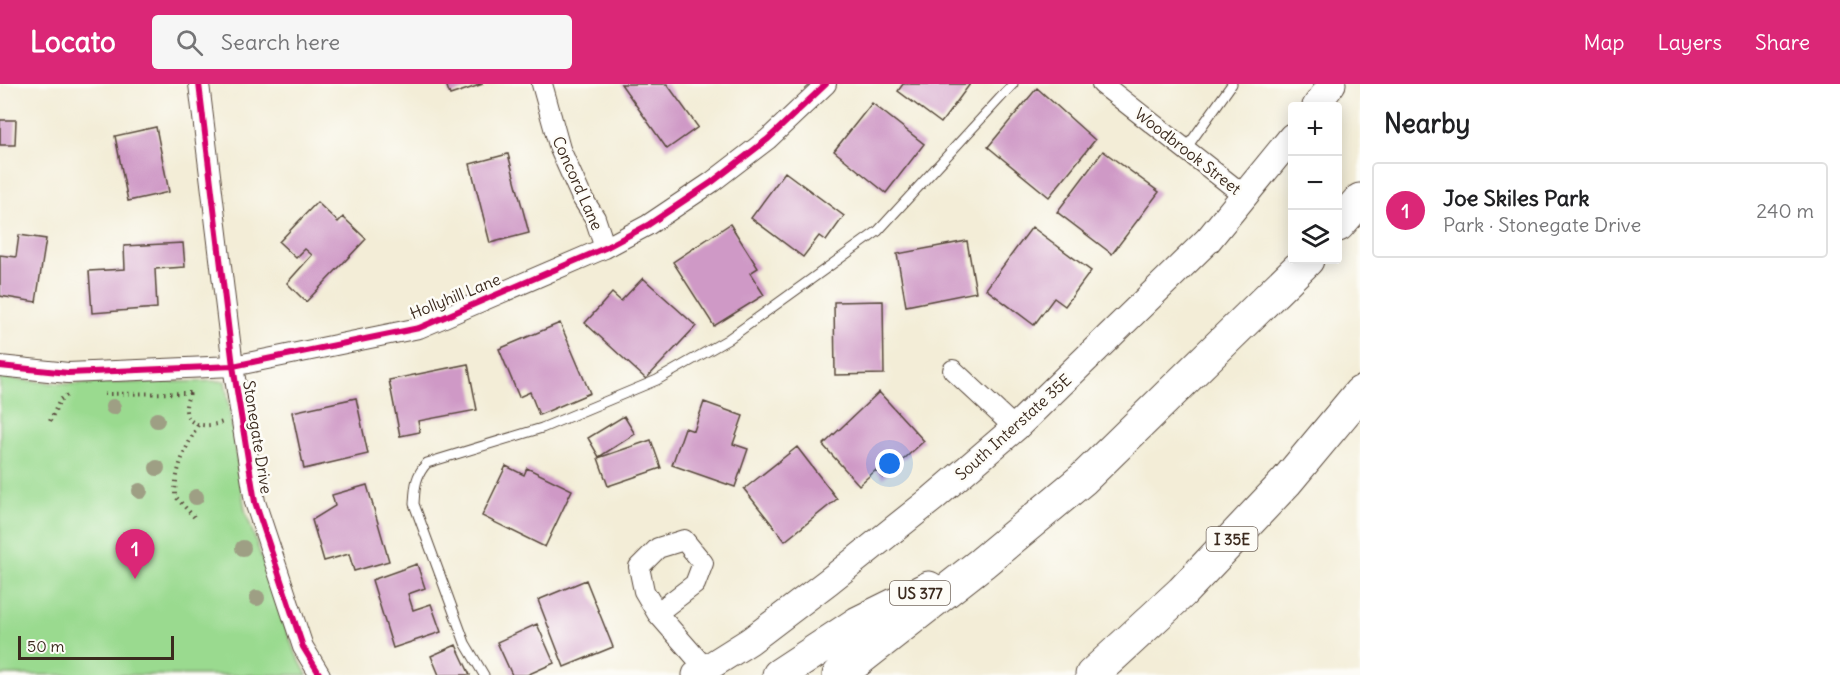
<!DOCTYPE html>
<meta charset="utf-8">
<style>
body{margin:0;font-family:Delius,sans-serif;background:#f6f6f6;color:#202124}
.controls{position:absolute;right:18px;top:18px;display:grid;overflow:hidden;border-radius:6px;box-shadow:0 3px 15px #0003}
.controls button{width:54px;height:54px;display:grid;place-items:center;padding:0;border:0;border-bottom:2px solid #e0e0e0;background:#fff;color:#202124;font:30px sans-serif}
.scale{position:absolute;left:18px;bottom:15px;width:156px;box-sizing:border-box;padding-left:6px;border:3px solid #3b2a1e;border-top:0;font-size:16px;line-height:21px;white-space:nowrap;color:#3b2a1e;-webkit-text-stroke:4px #fdfcf7;paint-order:stroke}
.you{position:absolute;left:890px;top:380px;width:21px;height:21px;margin:-15px;border:4px solid #fff;border-radius:50%;background:#1a73e8;box-shadow:0 0 0 9px #1a73e833}
.badge{display:grid;place-items:center;width:39px;height:39px;border-radius:50%;background:#db2777;color:#fff;font-size:20px;font-weight:700}
.pin{position:absolute;translate:-50% -50px;filter:drop-shadow(0 2px 3px #0008)}
.pin::after{content:'';position:absolute;top:32px;width:21px;height:18px;background:inherit;clip-path:polygon(0 0,100% 0,50% 100%)}
.list{margin:0;padding:0;list-style:none}
h2{display:flex;justify-content:space-between;align-items:center;height:78px;margin:0;padding:0 24px;font-size:26px}
h2 small{font-size:20px;font-weight:400;color:#757577}
.list li{display:grid;grid-template-columns:39px 1fr auto;gap:18px;align-items:center;box-sizing:border-box;height:96px;margin:0 12px 12px;padding:0 12px;border:2px solid #e0e0e0;border-radius:6px}
.list b{display:block;font-size:22px;white-space:nowrap}
.list p{margin:0;font-size:20px;white-space:nowrap;color:#757577}
.list em{font-size:20px;font-style:normal;color:#757577}
.icon{flex:none;width:33px;height:33px;fill:none;stroke:currentColor;stroke-width:2;stroke-linecap:round;stroke-linejoin:round}
.map{position:relative;flex:none;width:1360px;height:591px;overflow:hidden}
header{display:flex;align-items:center;gap:36px;box-sizing:border-box;height:84px;padding:0 30px;background:#db2777;color:#fff}
header strong{font-size:28px}
nav{display:flex;gap:33px;margin-inline-start:auto;font-size:21px}
.search{width:420px;height:54px;background:#f6f6f6;display:flex;align-items:center;gap:15px;box-sizing:border-box;padding:0 21px;border-radius:6px;color:#757577;font-size:22px}
main{display:flex}
aside{flex:1;background:#fff}
.map>svg:first-child{display:block}
.green{fill:#9ada8f;stroke:#6a8256;stroke-width:1.5}
.building{fill:#cf99c6}
.lines{fill:none;stroke-linecap:round;stroke-linejoin:round}
.lane-casing{stroke:#57473a;stroke-width:11}
.street-casing{stroke:#57473a;stroke-width:22}
.secondary-casing{stroke:#57473a;stroke-width:29}
.highway-casing{stroke:#57473a;stroke-width:35}
.path{stroke:#57473a;stroke-width:4;stroke-dasharray:1.5 4.5;stroke-linecap:butt}
.lane{stroke:#fff;stroke-width:9}
.street{stroke:#fff;stroke-width:20}
.secondary{stroke:#fff;stroke-width:27}
.highway{stroke:#fff;stroke-width:33}
.cycleway-casing{stroke:#fdfcf7;stroke-width:10}
.cycleway{stroke:#d6006c;stroke-width:6}
.tree{fill:#9e9f84}
.labels{text-anchor:middle;dominant-baseline:central;stroke-width:5;stroke-linejoin:round;paint-order:stroke}
.shield{fill:#fdfcf7;stroke:#75695f;stroke-width:1.5}
.shield-label{font-size:15px;font-weight:bold;fill:#3b2a1e}
.street-label{font-size:16px;fill:#3b2a1e;stroke:#fdfcf7}
</style>
<header>
<strong>Locato</strong>
<div class="search"><svg class="icon" aria-label="search" viewBox="0 0 24 24"><circle cx="10" cy="10" r="6"/><path d="M15 15l6 6"/></svg>Search here</div>
<nav><a>Map</a><a>Layers</a><a>Share</a></nav>
</header>
<main>
<div class="map">
<svg width="1360" height="591" viewBox="0 0 1360 591">
<rect width="100%" height="100%" fill="#fdfcf7"/>
<filter id="ink" filterUnits="userSpaceOnUse"><feTurbulence type="fractalNoise" baseFrequency=".0167" numOctaves="2"/><feDisplacementMap in="SourceGraphic" scale="12" xChannelSelector="R" yChannelSelector="G"/><feConvolveMatrix kernelMatrix="1 2 1 2 8 2 1 2 1" color-interpolation-filters="sRGB"/></filter>
<filter id="wash" filterUnits="userSpaceOnUse"><feTurbulence type="fractalNoise" baseFrequency=".008" numOctaves="4" result="noise"/><feDisplacementMap in="SourceGraphic" scale="24" xChannelSelector="R" yChannelSelector="G"/><feGaussianBlur stdDeviation="1.35" result="paint"/><feColorMatrix in="noise" values="0 0 0 0 0 0 0 0 0 0 0 0 0 0 0 0 0 1.4 0 .05"/><feComposite in="paint" operator="in"/></filter>
<g filter="url(#wash)">
<rect width="100%" height="100%" fill="#f3edd7"/>
<path class="green" d="M0 294 64 300 225 297 245 426 293 564 307 591H0Z"/>
<g id="blocks">
<path class="building" d="M446 0H483L450 11Z
M621 0H667L698 43 667 65Z
M903 0H970L941 39 898 7Z
M1037 4 1095 56 1049 113 988 63Z
M872 19 924 60 886 109 834 67Z
M0 36H16L15 61H0Z
M156 43 169 108 128 117 115 52Z
M1103 67 1159 108 1112 170 1057 128Z
M508 70 529 149 490 159 470 80Z
M785 88 844 132 826 157 819 152 803 173 751 134Z
M317 118 338 138 343 133 366 155 306 218 287 199 312 171 305 165 296 174 279 158Z
M730 140 758 184 750 189 764 211 714 242 673 178Z
M1032 143 1091 187 1065 222 1054 214 1034 241 986 205Z
M19 151 46 155 36 218 0 212V171L16 173Z
M967 157 976 208 906 222 897 170Z
M183 159 185 183 155 185 157 224 92 229 89 187 125 185 124 162Z
M643 194 696 242 646 295 585 239 612 209 621 217Z
M883 217 884 290 835 291 834 218Z
M560 239 590 309 539 331 530 308 519 313 499 265Z
M468 280 477 326 418 337 420 348 400 352 389 296Z
M879 308 924 357 883 394 876 386 859 401 823 361Z
M356 314 368 370 304 385 292 328Z
M704 318 743 332 733 360 748 365 735 403 672 381 685 344 694 347Z
M624 332 635 350 599 373 588 354Z
M651 356 661 384 608 402 598 374Z
M797 363 837 415 785 457 744 405Z
M506 382 524 391 527 384 572 406 545 463 482 432Z
M367 401 389 477 354 487 349 470 324 477 312 436 335 422 332 411Z
M417 480 425 504 408 510 413 526 431 520 441 548 393 564 372 496Z
M586 496 613 563 564 583 538 516Z
M537 540 554 579 527 591H512L497 558Z
M456 561 470 591H439L431 572Z"/>
</g>
</g>
<g filter="url(#ink)">
<use href="#blocks" fill-opacity="0" stroke="#57473a" stroke-width="1.5"/>
<g class="lines">
<defs>
<path id="lane" d="M1185 66 1232 0
M484 591 465 559 414 420C415 403 415 392 427 379L542 344 657 296 727 256 878 147 1013 0"/>
<path id="street" d="M199 0 233 282 255 418 303 563 320 591
M542 0 560 65 581 112 595 134 605 164
M1102 0 1245 112
M0 282 68 289 233 282 419 244 605 164 648 141 712 98 768 55 826 0
M953 286 1015 344
M684 456 703 479 695 500 657 529 644 507 639 483 658 464Z
M657 529 705 584"/>
<path id="secondary" d="M1316 22 1332 0
M696 591 750 557 829 497 932 415 1015 344 1208 156 1292 53"/>
<path id="highway" d="M1338 141 1360 116
M779 591 858 539 929 504
M839 591 982 479 1083 395 1307 176
M1092 591 1182 508 1286 398 1360 309"/>
</defs>
<use href="#lane" class="lane-casing"/>
<use href="#street" class="street-casing"/>
<use href="#secondary" class="secondary-casing"/>
<use href="#highway" class="highway-casing"/>
<path class="path" d="M190 309C177 337 197 347 223 338
M104 310 190 309
M50 337 60 316 69 310
M194 433 175 412C175 385 185 365 198 341"/>
<use href="#lane" class="lane"/>
<use href="#street" class="street"/>
<use href="#secondary" class="secondary"/>
<use href="#highway" class="highway"/>
<defs>
<path id="cycleway" d="M199 0 233 282 255 418 303 563 320 591
M0 282 68 289 233 282 419 244 605 164 648 141 712 98 768 55 826 0"/>
</defs>
<use href="#cycleway" class="cycleway-casing"/>
<use href="#cycleway" class="cycleway"/>
</g>
<g class="tree">
<circle cx="113" cy="323" r="8"/>
<circle cx="157" cy="336" r="8"/>
<circle cx="157" cy="384" r="8"/>
<circle cx="140" cy="407" r="8"/>
<circle cx="196" cy="413" r="8"/>
<circle cx="243" cy="464" r="8"/>
<circle cx="257" cy="514" r="8"/>
</g>
</g>
<g class="labels">
<g class="shield">
<rect x="1206.5" y="443" width="51" height="24" rx="4.5"/>
<rect x="890" y="497" width="60" height="24" rx="4.5"/>
</g>
<g class="shield-label">
<text x="1232" y="455">I 35E</text>
<text x="920" y="509">US 377</text>
</g>
<g class="street-label">
<text transform="translate(1188 67) rotate(38)">Woodbrook Street</text>
<text transform="translate(578 99) rotate(66)">Concord Lane</text>
<text transform="translate(455 212) rotate(-22)">Hollyhill Lane</text>
<text transform="translate(1013 343) rotate(-42)">South Interstate 35E</text>
<text transform="translate(258 353) rotate(81)">Stonegate Drive</text>
</g>
</g>
</svg>
<div class="controls">
<button>+</button>
<button>−</button>
<button><svg class="icon" aria-label="layers" viewBox="0 0 24 24"><path d="M12 4l9 5-9 5-9-5zM3 14l9 5 9-5"/></svg></button>
</div>
<div class="scale">50 m</div>
<div class="you"></div>
<div class="pin badge" style="left:135px;top:495px">1</div>
</div>
<aside>
<h2>Nearby<small></small></h2>
<ul class="list">
<li><span class="badge">1</span><div><b>Joe Skiles Park</b><p>Park · Stonegate Drive</p></div><em>240 m</em></li>
</ul>
</aside>
</main>
